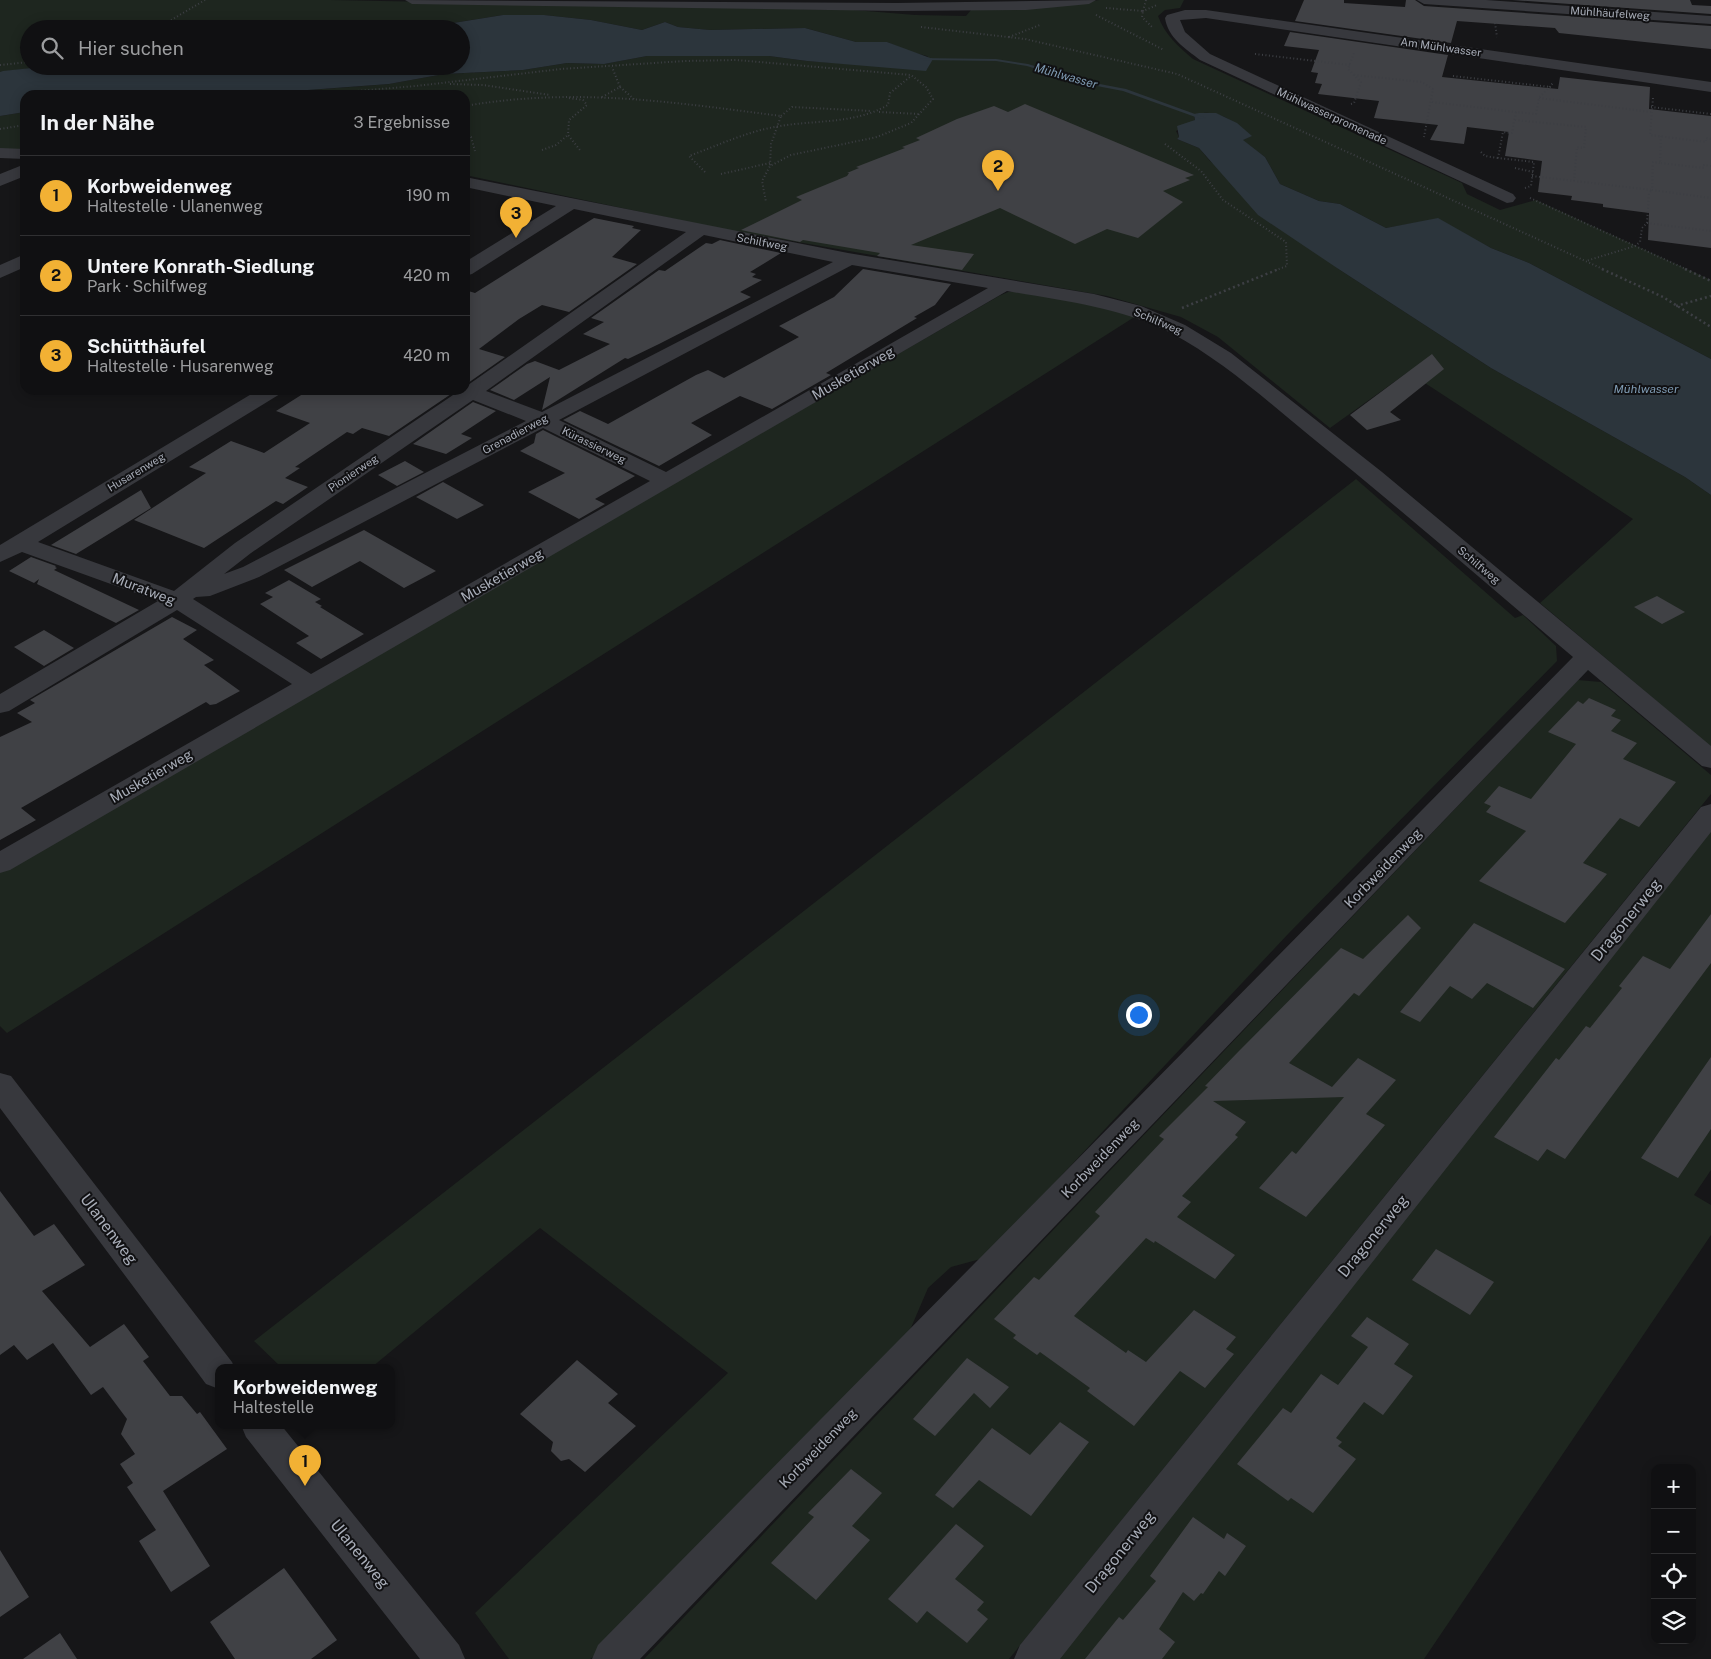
<!DOCTYPE html>
<html lang="de">
<meta charset="utf-8">
<style>
body{margin:0;font-family:"Public Sans",sans-serif;background:#19191b;color:#f1f3f6}
.controls{position:absolute;right:15px;bottom:15px;display:grid;overflow:hidden;border-radius:10px;box-shadow:0 2px 12px #0003}
.controls button{width:45px;height:45px;display:grid;place-items:center;padding:0;border:0;border-bottom:1px solid #303032;background:#101012;color:#f1f3f6;font:25px sans-serif}
.you{position:absolute;left:1138px;top:1014px;width:18px;height:18px;margin:-12px;border:4px solid #fff;border-radius:50%;background:#1a73e8;box-shadow:0 0 0 8px #1a73e833}
.badge{display:grid;place-items:center;width:32px;height:32px;border-radius:50%;background:#f2b134;color:#111;font-size:16px;font-weight:700}
.pin{position:absolute;translate:-50% -41px;filter:drop-shadow(0 1px 2px #0008)}
.pin::after{content:'';position:absolute;top:26px;width:18px;height:15px;background:inherit;clip-path:polygon(0 0,100% 0,50% 100%)}
.popup{position:absolute;left:215px;top:1364px;width:180px;height:65px;box-sizing:border-box;display:grid;place-content:center;border-radius:10px;background:#101012;filter:drop-shadow(0 1px 4px #0005);font-size:16px;white-space:nowrap;color:#9c9d9f}
.popup b{font-size:19px;color:#f1f3f6}
.popup::after{content:'';position:absolute;left:50%;top:100%;margin-left:-10px;border:10px solid transparent;border-top-color:#101012}
.list{margin:0;padding:0;list-style:none}
h2{display:flex;justify-content:space-between;align-items:center;height:65px;margin:0;padding:0 20px;font-size:21px}
h2 small{font-size:16px;font-weight:400;color:#9c9d9f}
.list li{display:grid;grid-template-columns:32px 1fr auto;gap:15px;align-items:center;box-sizing:border-box;height:80px;padding:0 20px;border-top:1px solid #303032}
.list b{display:block;font-size:19px;white-space:nowrap}
.list p{margin:0;font-size:16px;white-space:nowrap;color:#9c9d9f}
.list em{font-size:16px;font-style:normal;color:#9c9d9f}
.icon{flex:none;width:28px;height:28px;fill:none;stroke:currentColor;stroke-width:2;stroke-linecap:round;stroke-linejoin:round}
.map{position:relative;flex:none;width:1711px;height:1659px;overflow:hidden}
.search{position:absolute;background:#101012;box-shadow:0 2px 12px #0003;left:20px;top:20px;width:450px;height:55px;display:flex;align-items:center;gap:12px;box-sizing:border-box;padding:0 18px;border-radius:28px;color:#9c9d9f;font-size:19px}
.panel{position:absolute;background:#101012;box-shadow:0 2px 12px #0003;left:20px;top:90px;width:450px;height:305px;border-radius:15px}
.map>svg:first-child{display:block}
.green{fill:#1e261f}
.water{fill:#2c353c}
.lines{fill:none;stroke-linecap:round;stroke-linejoin:round}
.stream{fill:#2c353c;fill-rule:evenodd}
.building{fill:#404145}
.path-far1{stroke:#3d3f44;stroke-width:2;stroke-dasharray:1 2.5;stroke-linecap:butt}
.path{stroke:#3d3f44;stroke-width:2.5;stroke-dasharray:2 3;stroke-linecap:butt}
.minor{fill:#37383d;fill-rule:evenodd}
.labels{text-anchor:middle;dominant-baseline:central;stroke-width:4;stroke-linejoin:round;paint-order:stroke}
.far-street-label{font-size:11px;fill:#a8adb8;stroke:#111113}
.far-water-label{font-size:12px;font-style:italic;fill:#7f9bb3;stroke:#111113}
.street-label{font-size:14px;fill:#a8adb8;stroke:#111113}
.near-street-label{font-size:16px;fill:#a8adb8;stroke:#111113}
</style>
<div class="map">
<svg width="1711" height="1659" viewBox="0 0 1711 1659">
<rect width="100%" height="100%" fill="#161618"/>
<path class="green" d="M0 0H331L854 10 915 15 966 16 971 10 1070 5 1099 0H1184L1180 8 1165 10 1158 16C1165 35 1178 46 1193 59L1462 183 1467 194 1500 210 1536 200 1711 280V359L1529 263 1491 248 1438 219 1386 228 1340 204 1319 201 1280 184 1265 157 1242 140 1251 136C1236 122 1215 107 1194 115L1195 120 1176 131 1179 137 1177 139 1199 148 1210 161 1340 270 1491 368 1685 477 1711 495V747L1540 603 1633 519 1408 372 1330 428 1218 337 1181 317 1107 296 717 228 465 175V95H245L389 84 444 74 523 70 567 63 604 64 647 56H769L807 61 927 69 931 61 927 56 911 52 887 42H856L805 28 710 30 678 27 665 22 642 30 591 20 544 15H503L453 23 376 29H29V66H50L0 72Z
M25 112V150L0 149V116Z
M1020 291 1072 299 1136 316 7 1033 0 1026V870L999 296 1008 292Z
M1356 479 1515 618 1523 615 1556 646 1557 661 1289 933 984 1258 951 1267 928 1288 910 1330 598 1654 590 1659H509L475 1613 728 1373 540 1228 372 1367H281L254 1341Z
M1578 680 1601 682 1711 775V794L1009 1659H644Z
M1711 831V1170L1694 1195 1711 1205V1235L1424 1659H1057Z"/>
<path class="water" d="M503 15H544L591 20 642 30 665 22 678 27 710 30 805 28 856 42H887L933 59 926 71 807 61 769 56H647L604 64 567 63 523 70 444 74 389 84 254 94 25 95V112L0 116V72L3 71 50 66H461V29H376L453 23Z
M1199 113H1216L1237 123 1252 136 1243 140 1265 157 1280 184 1319 201 1340 204 1386 228 1438 218 1491 248 1529 263 1711 359V495L1685 477 1491 368 1340 270 1258 215 1199 148 1177 139 1179 137 1177 126 1195 120 1194 114Z"/>
<g class="lines">
<path class="stream" d="M920 58 996 59 1028 64 1084 81 1126 89 1206 118 1201 119 1123 91 1081 83 1027 66 996 61 922 60H920Z"/>
</g>
<path class="building" d="M1304 0H1344V3L1405 7 1406 0H1415L1424 6 1711 26V49L1559 33 1555 28 1457 21 1451 43 1295 21Z
M1512 0H1690L1692 5 1711 6V14Z
M1290 32 1448 55 1442 77 1558 89 1560 77 1650 87 1649 109 1711 116V248L1648 240 1649 213 1603 207V204L1571 200 1572 196 1538 192 1542 161 1505 156 1509 132 1467 127 1464 144 1430 140 1438 125 1374 118 1379 101 1318 94 1322 84 1315 83 1318 73 1311 72 1319 50 1284 46Z
M1025 104 1194 175 1185 178 1190 180 1163 191 1183 202 1138 238 1107 229 1075 244 1000 208 911 245 974 254 962 270 877 256 880 253 803 240 800 242 741 230 802 200 796 197 847 176 849 173H847L859 168 856 167 905 148 902 147 920 140 916 138 957 119 994 106 1008 112Z
M594 218 634 226 632 228 641 230 612 257 637 264 569 312 542 305 519 319 479 349 505 357 468 383 465 382V290L475 293Z
M720 240 781 253 750 272 756 274 752 277 762 280 740 292 751 297 659 344 628 359 625 358 542 410 550 377 514 400 490 390 527 364 535 361 559 370 610 344 583 334 604 322 591 318 659 270 665 271 706 243 712 244Z
M863 269 951 284 935 305 914 317 917 318 826 373 831 375 772 409 740 396 691 423 712 435 659 466 563 420 580 411 608 424 696 375 708 370 724 378 799 337 779 326 834 297Z
M1432 354 1444 369 1390 412 1401 420 1367 430 1350 415Z
M309 390H453L454 392 389 436 362 428 353 434 347 432 295 467 300 468 285 478 308 487 283 504 276 501 204 548 134 520 206 473 189 467 231 441 264 453 310 423 276 411Z
M473 402 496 411 461 434 472 438 446 454 413 444Z
M543 430 635 476 595 499 605 504 579 519 528 492 565 473 520 451 534 443 536 434Z
M405 461 424 472 397 486 378 475Z
M443 482 484 505 457 519 416 497Z
M141 490 151 508 76 554 51 545Z
M364 530 436 571 404 588 360 561 312 587 284 570Z
M31 557 56 566 55 567 57 568 54 570 139 610 116 623 37 584 39 579 34 583 9 571Z
M289 580 321 599 315 602 322 606 320 607 364 634 321 659 296 643 309 636 260 604 273 597 265 593Z
M1657 596 1685 612 1662 624 1634 607Z
M172 617 197 630 183 639 214 660 204 665 240 691 216 704 210 705 206 702 21 808 36 820 0 840V737L32 722 17 713 35 703 30 700Z
M44 630 74 648 44 666 14 647Z
M1589 698 1616 710 1611 716 1621 720 1611 731 1637 743 1623 759 1676 782 1639 827 1620 818 1583 863 1607 874 1565 923 1479 881 1526 831 1486 812 1491 806 1484 803 1499 786 1531 799 1576 744 1548 732 1578 701 1583 704Z
M1711 914V963L1565 1159 1547 1149 1538 1161 1494 1137 1556 1058 1559 1060 1586 1026 1590 1028 1622 988 1619 986 1643 956 1670 969Z
M1408 915 1421 928 1359 996 1354 993 1289 1063 1332 1087 1358 1058 1396 1080 1366 1114 1385 1125 1352 1164 1306 1217 1259 1188 1292 1151 1296 1154 1344 1097 1213 1101 1246 1122 1235 1135 1238 1137 1182 1196 1191 1202 1177 1217 1235 1255 1215 1279 1155 1241 1154 1243 1146 1238 1074 1316 1126 1353 1128 1350 1146 1362 1194 1310 1236 1337 1226 1349 1234 1354 1205 1388 1180 1371 1134 1426 1087 1391 1090 1388 1040 1352 1037 1355 1013 1338 1016 1335 994 1319 1034 1277 1039 1280 1100 1216 1095 1212 1164 1139 1159 1136 1208 1087 1205 1086 1238 1052 1341 948 1363 959Z
M1474 923 1565 969 1533 1008 1487 983 1472 999 1450 986 1420 1022 1400 1012Z
M1711 1057V1129L1678 1178 1641 1158Z
M0 1191 34 1236 54 1224 85 1265 42 1291 90 1347 124 1324 149 1357 143 1361 170 1396H182L197 1414 200 1412 227 1449 163 1491 210 1566 171 1592 139 1541 156 1530 127 1487 133 1483 120 1464 135 1454 121 1434 127 1419 103 1387 91 1395 53 1343 27 1360 14 1345 0 1355Z
M1436 1249 1494 1282 1470 1315 1412 1280Z
M1367 1317 1409 1344 1394 1364 1413 1376 1383 1415 1364 1402 1336 1438 1342 1442 1338 1446 1356 1459 1313 1513 1291 1498 1288 1501 1237 1464 1283 1408 1291 1413 1321 1374 1338 1385 1368 1347 1351 1336Z
M967 1358 1009 1387 990 1408 974 1393 935 1436 913 1419Z
M577 1360 618 1394 608 1403 636 1426 585 1472 569 1459 561 1461 551 1451 553 1442 520 1414Z
M1060 1422 1089 1442 1031 1516 979 1480 953 1508 935 1495 992 1428 1030 1455Z
M851 1469 882 1493 852 1526 870 1540 816 1600 771 1563 814 1517 808 1513Z
M1193 1517 1224 1539 1227 1533 1246 1546 1225 1576 1219 1571 1203 1594 1201 1593 1194 1601 1183 1592 1159 1629 1175 1642 1162 1659H1085L1119 1617 1123 1620 1156 1581 1150 1576Z
M956 1524 984 1546 955 1579 984 1602 977 1610 988 1619 967 1643 927 1611 917 1623 888 1599Z
M0 1550 29 1597 0 1617Z
M284 1568 337 1640 311 1659H235L210 1622Z
M60 1633 77 1659H23Z"/>
<g class="lines">
<path class="path-far1" d="M1146 0 1143 11 1157 5
M1106 8 1143 11 1142 17 1152 27
M1096 15 1164 50
M1495 23 1497 37
M921 27 1025 39 1177 74 1605 270
M156 29 205 0
M323 29H338
M352 29 436 21
M1009 37 1040 25
M1255 54 1350 65
M0 65 29 62
M1354 75 1422 82 1433 89 1424 137
M1453 76 1551 87
M450 84 483 85 550 95
M620 87 635 100
M309 95 416 86 561 69 685 61 736 60 911 75 926 87 933 99 911 123 877 137 791 155 770 166 762 181 766 202
M602 97 620 87 612 67
M569 98 583 100 587 105 569 120 568 135 580 150
M1539 98 1651 112
M1653 98 1650 135 1706 142V138L1711 139
M1432 102 1516 112
M1351 104 1354 103 1361 82 1348 69 1354 53
M465 106C574 87 672 102 781 116L771 144 770 166
M1651 107 1711 114
M879 112 919 114
M781 116 792 107 872 111
M1515 120 1586 127 1584 148 1577 147 1574 181
M0 129 25 125
M465 133 471 137 475 151
M1661 136 1660 163 1704 168V165L1711 166
M1165 144 1201 171 1223 200 1286 242 1287 266 1276 270
M542 150 556 145 568 135
M1481 152 1485 156 1498 158
M1660 163 1653 162 1652 190 1711 198
M1515 168 1533 172
M705 172 689 156C719 145 748 131 780 126 816 120 855 124 888 105L890 93 911 76
M721 174 770 163
M1532 176 1652 190 1649 193 1647 223 1642 228 1640 242 1635 246 1586 261
M1525 188 1531 186 1534 162 1498 158 1503 132 1512 133 1516 112 1536 114 1539 98 1553 83
M1530 198 1688 270
M1647 223 1711 231"/>
<path class="path" d="M1602 269 1663 297 1711 327
M1685 269 1711 281
M1676 306 1711 296
M1182 308 1279 269"/>
<path class="minor" d="M405 0 897 3 1096 0 1089 4 1026 10 897 11 412 4Z
M1417 0H1486L1711 16V24L1424 4Z
M1185 10H1206L1711 82V92L1206 18 1180 20 1185 32 1210 54 1513 194 1516 198 1513 202 1507 203 1200 60C1185 48 1168 38 1165 18L1167 15Z
M0 148 25 149V159L0 158Z
M25 164V176L0 186V174Z
M465 177 848 253 1094 294 1141 306 1185 325 1231 353 1382 472 1711 746V768L1702 766 1588 670 640 1659H592L598 1645 1573 657C1486 583 1399 508 1310 436 1266 400 1222 360 1171 333 1120 307 1063 301 1007 291L10 870 0 873V851L292 684 177 610 9 711 0 713V694L158 601 22 552 0 562V545L258 390H283L280 394 38 542 174 591 235 543 456 393 455 390H465V384L468 385 686 232 574 209 472 274 465 276V262L556 206 465 187ZM704 235 833 262 542 412 486 391ZM852 265 988 288 666 472 559 420ZM473 400 526 421 243 567 224 574 251 553ZM543 428 650 481 311 674 193 599 196 597 210 596 259 577Z
M25 254V267L0 278V265Z
M1711 804V832L1060 1659H1014L1020 1645 1701 807Z
M0 1073 11 1076 232 1362 234 1367H219V1389L206 1384 0 1108Z
M241 1425H281L459 1645 465 1659H420L246 1437Z"/>
</g>
<g class="labels">
<g class="far-street-label">
<text transform="translate(1610 13) rotate(4)">Mühlhäufelweg</text>
<text transform="translate(1441 47) rotate(8)">Am Mühlwasser</text>
<text transform="translate(1332 116) rotate(25)">Mühlwasserpromenade</text>
<text transform="translate(762 242) rotate(11)">Schilfweg</text>
<text transform="translate(1158 321) rotate(23)">Schilfweg</text>
<text transform="translate(515 434) rotate(-28)">Grenadierweg</text>
<text transform="translate(594 445) rotate(26)">Kürassierweg</text>
<text transform="translate(136 472) rotate(-31)">Husarenweg</text>
<text transform="translate(353 473) rotate(-34)">Pionierweg</text>
<text transform="translate(1479 565) rotate(40)">Schilfweg</text>
</g>
<g class="far-water-label">
<text transform="translate(1066 76) rotate(16)">Mühlwasser</text>
<text x="1646" y="389">Mühlwasser</text>
</g>
<g class="street-label">
<text transform="translate(853 373) rotate(-30)">Musketierweg</text>
<text transform="translate(502 575) rotate(-30)">Musketierweg</text>
<text transform="translate(144 589) rotate(21)">Muratweg</text>
<text transform="translate(151 776) rotate(-30)">Musketierweg</text>
<text transform="translate(1383 868) rotate(-46)">Korbweidenweg</text>
<text transform="translate(1100 1158) rotate(-46)">Korbweidenweg</text>
<text transform="translate(818 1448) rotate(-46)">Korbweidenweg</text>
</g>
<g class="near-street-label">
<text transform="translate(1626 920) rotate(-51)">Dragonerweg</text>
<text transform="translate(109 1229) rotate(53)">Ulanenweg</text>
<text transform="translate(1373 1236) rotate(-51)">Dragonerweg</text>
<text transform="translate(1120 1552) rotate(-51)">Dragonerweg</text>
<text transform="translate(360 1554) rotate(51)">Ulanenweg</text>
</g>
</g>
</svg>
<div class="controls">
<button>+</button>
<button>−</button>
<button><svg class="icon" aria-label="locate" viewBox="0 0 24 24"><circle cx="12" cy="12" r="6"/><path d="M12 2v4M12 18v4M2 12h4M18 12h4"/></svg></button>
<button><svg class="icon" aria-label="layers" viewBox="0 0 24 24"><path d="M12 4l9 5-9 5-9-5zM3 14l9 5 9-5"/></svg></button>
</div>
<div class="you"></div>
<div class="pin badge" style="left:305px;top:1486px">1</div>
<div class="popup"><b>Korbweidenweg</b>Haltestelle</div>
<div class="pin badge" style="left:998px;top:191px">2</div>
<div class="pin badge" style="left:516px;top:238px">3</div>
<div class="search"><svg class="icon" aria-label="search" viewBox="0 0 24 24"><circle cx="10" cy="10" r="6"/><path d="M15 15l6 6"/></svg>Hier suchen</div>
<section class="panel">
<h2>In der Nähe<small>3 Ergebnisse</small></h2>
<ul class="list">
<li><span class="badge">1</span><div><b>Korbweidenweg</b><p>Haltestelle · Ulanenweg</p></div><em>190 m</em></li>
<li><span class="badge">2</span><div><b>Untere Konrath-Siedlung</b><p>Park · Schilfweg</p></div><em>420 m</em></li>
<li><span class="badge">3</span><div><b>Schütthäufel</b><p>Haltestelle · Husarenweg</p></div><em>420 m</em></li>
</ul>
</section>
</div>
